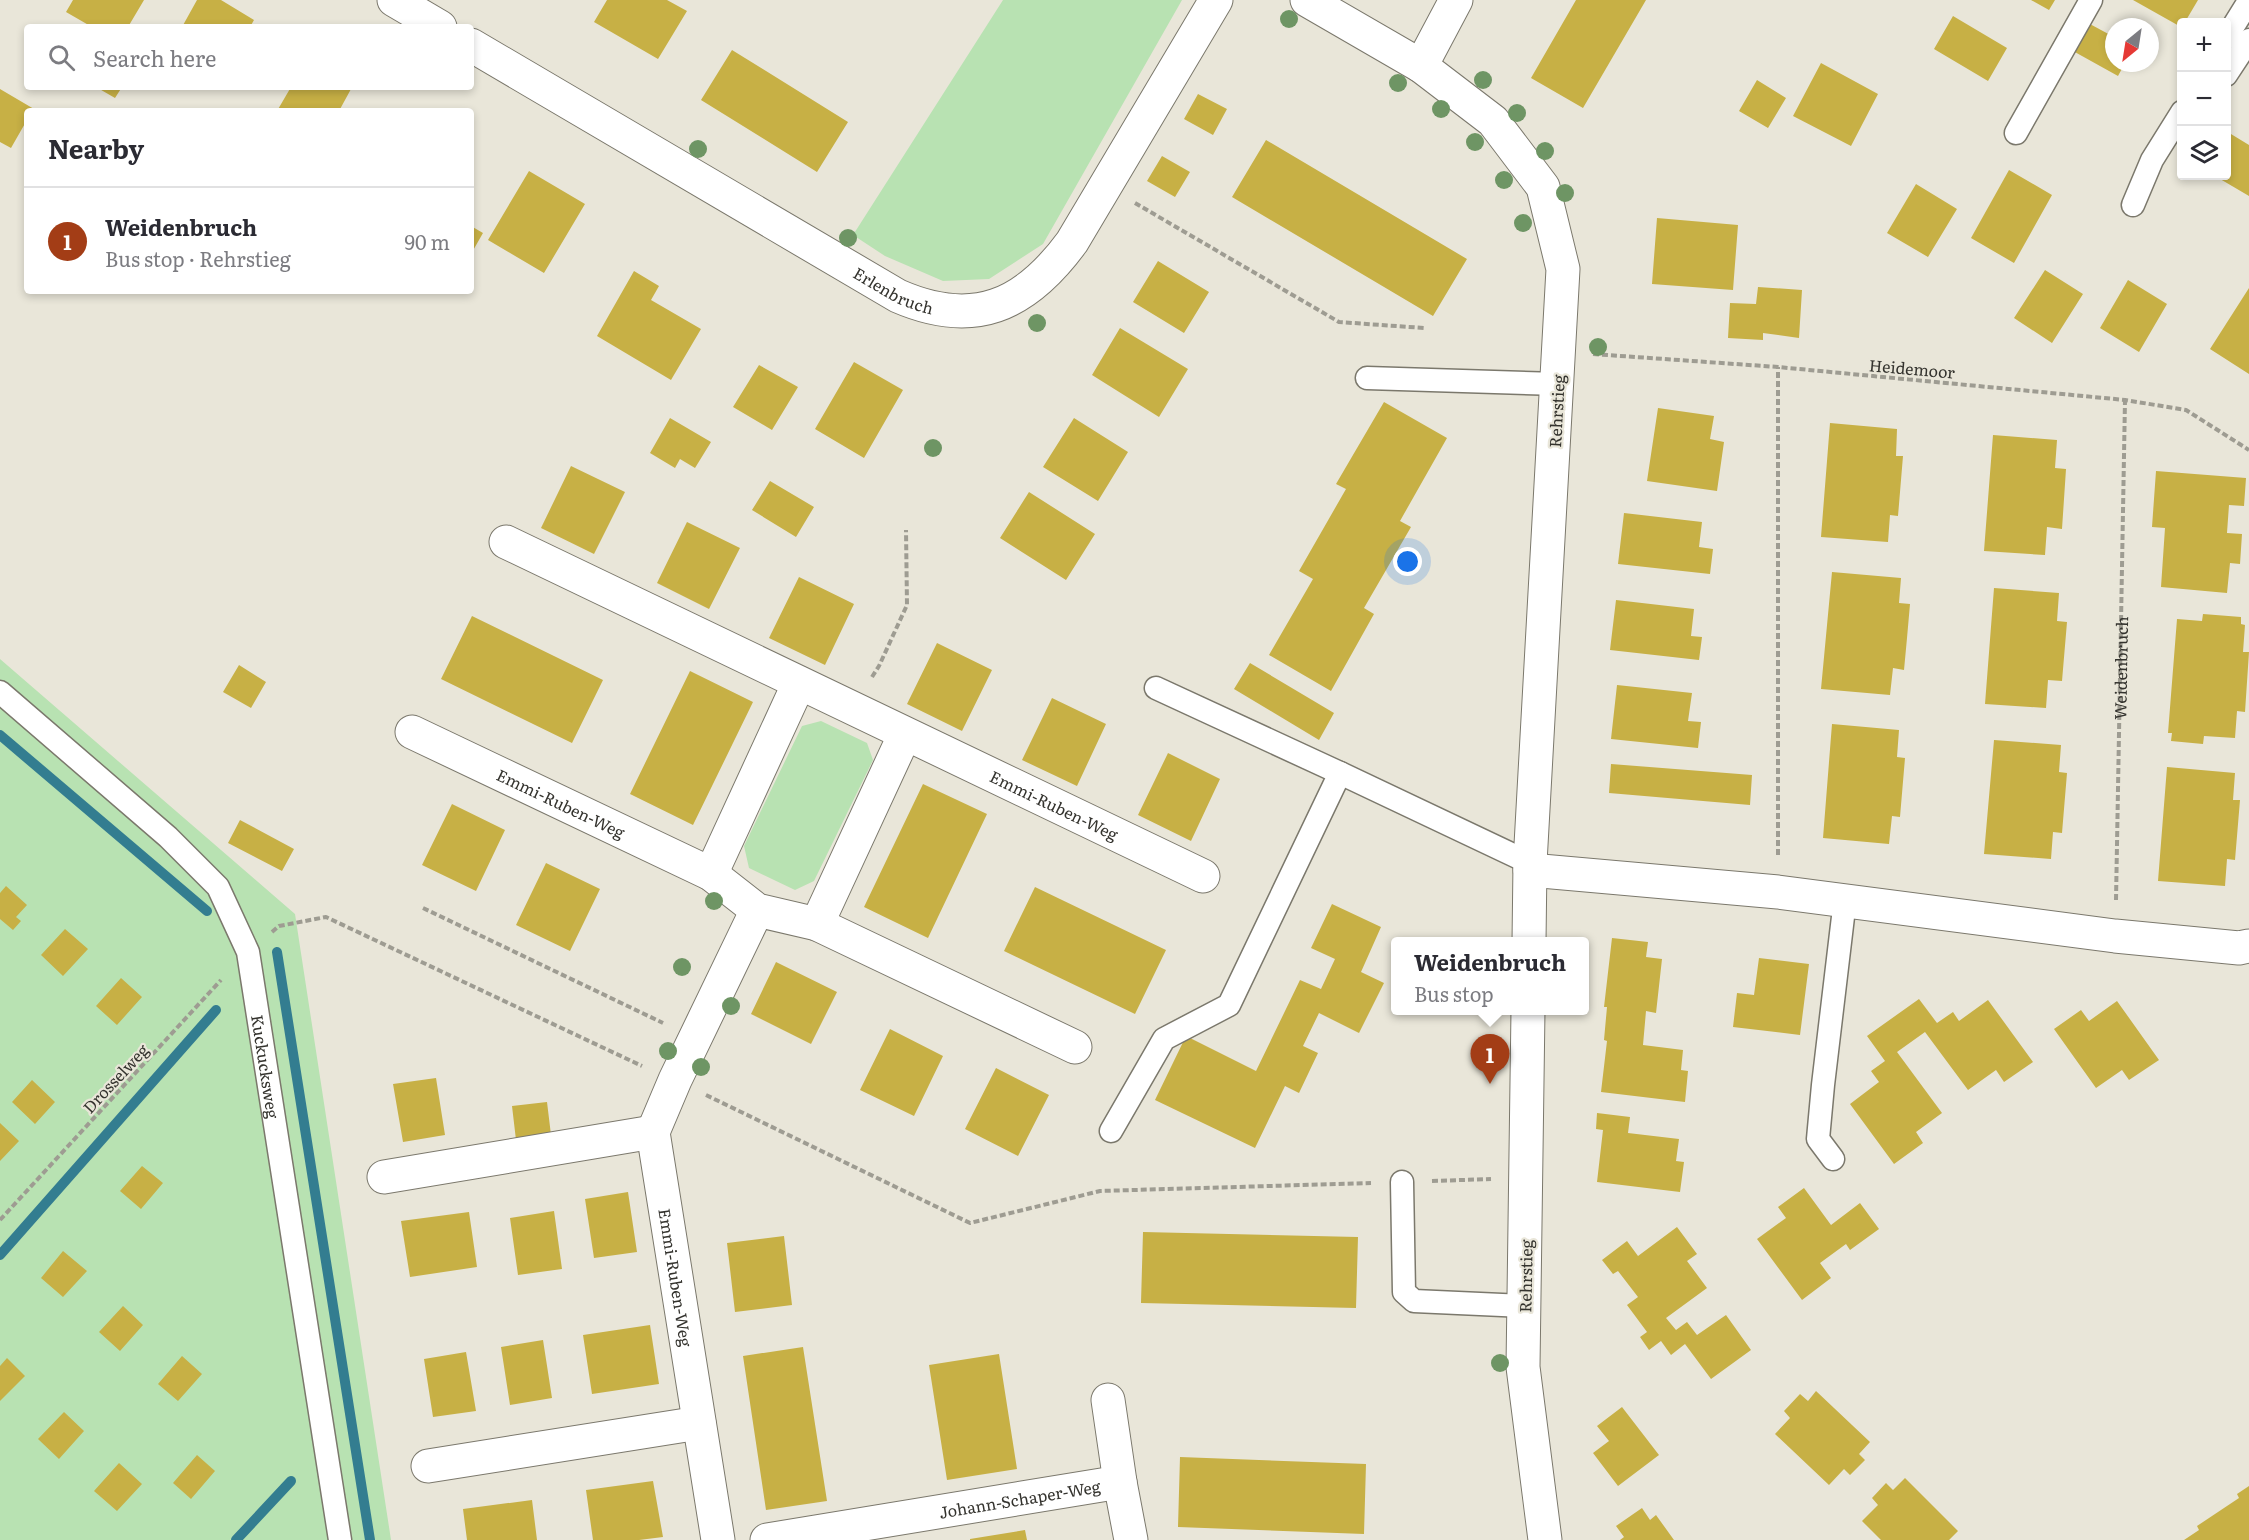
<!DOCTYPE html>
<meta charset="utf-8">
<style>
body{margin:0;font-family:Literata,serif;background:#f7f7f7;color:#2b2b33}
.controls{position:absolute;right:18px;top:18px;display:grid;overflow:hidden;border-radius:6px;box-shadow:0 3px 9px #0003}
.controls button{width:54px;height:54px;display:grid;place-items:center;padding:0;border:0;border-bottom:2px solid #e1e1e2;background:#fff;color:#2b2b33;font:30px sans-serif}
.compass{position:absolute;left:2105px;top:18px;width:54px;height:54px;border-radius:50%;background:#fff;box-shadow:0 3px 9px #0003;rotate:210deg}
.you{position:absolute;left:1408px;top:562px;width:21px;height:21px;margin:-15px;border:4px solid #fff;border-radius:50%;background:#1a73e8;box-shadow:0 0 0 9px #1a73e833}
.badge{display:grid;place-items:center;width:39px;height:39px;border-radius:50%;background:#a33d16;color:#fff;font-size:20px;font-weight:700}
.pin{position:absolute;translate:-50% -50px;filter:drop-shadow(0 2px 3px #0008)}
.pin::after{content:'';position:absolute;top:32px;width:21px;height:18px;background:inherit;clip-path:polygon(0 0,100% 0,50% 100%)}
.popup{position:absolute;left:1391px;top:937px;width:198px;height:78px;box-sizing:border-box;display:grid;place-content:center;border-radius:6px;background:#fff;filter:drop-shadow(0 2px 4px #0005);font-size:20px;white-space:nowrap;color:#7c7c81}
.popup b{font-size:22px;color:#2b2b33}
.popup::after{content:'';position:absolute;left:50%;top:100%;margin-left:-12px;border:12px solid transparent;border-top-color:#fff}
.list{margin:0;padding:0;list-style:none}
h2{display:flex;justify-content:space-between;align-items:center;height:78px;margin:0;padding:0 24px;font-size:26px}
h2 small{font-size:20px;font-weight:400;color:#7c7c81}
.list li{display:grid;grid-template-columns:39px 1fr auto;gap:18px;align-items:center;box-sizing:border-box;height:108px;padding:0 24px;border-top:2px solid #e1e1e2}
.list b{display:block;font-size:22px;white-space:nowrap}
.list p{margin:0;font-size:20px;white-space:nowrap;color:#7c7c81}
.list em{font-size:20px;font-style:normal;color:#7c7c81}
.icon{flex:none;width:33px;height:33px;fill:none;stroke:currentColor;stroke-width:2;stroke-linecap:round;stroke-linejoin:round}
.map{position:relative;flex:none;width:2249px;height:1540px;overflow:hidden}
.search{position:absolute;background:#fff;box-shadow:0 3px 9px #0003;left:24px;top:24px;width:450px;height:66px;display:flex;align-items:center;gap:15px;box-sizing:border-box;padding:0 21px;border-radius:6px;color:#7c7c81;font-size:22px}
.panel{position:absolute;background:#fff;box-shadow:0 3px 9px #0003;left:24px;top:108px;width:450px;height:186px;border-radius:6px}
.map>svg:first-child{display:block}
.green{fill:#b8e2b2}
.lines{fill:none;stroke-linecap:round;stroke-linejoin:round}
.stream{stroke:#337d90;stroke-width:10}
.building{fill:#c7b045}
.service-casing{stroke:#7b786c;stroke-width:25}
.minor-casing{stroke:#7b786c;stroke-width:35}
.path{stroke:#9e9c92;stroke-width:4;stroke-dasharray:6 3;stroke-linecap:butt}
.service{stroke:#fff;stroke-width:22}
.minor{stroke:#fff;stroke-width:33}
.tree{fill:#6e9564}
.labels{text-anchor:middle;dominant-baseline:central;stroke-width:4.5;stroke-linejoin:round;paint-order:stroke}
.street-label{font-size:16px;fill:#34332e;stroke:#e9e6d9}
</style>
<div class="map">
<svg width="2249" height="1540" viewBox="0 0 2249 1540">
<rect width="100%" height="100%" fill="#e9e6d9"/>
<path class="green" d="M1003 0H1182L1043 244 989 279 943 281 885 256 853 235Z
M0 659 295 914 391 1540H0Z
M821 721 867 743 873 760 814 881 795 890 749 868 744 846 802 726Z"/>
<g class="lines">
<path class="stream" d="M0 735 207 911
M277 952 370 1540
M0 1255 216 1010
M236 1540 291 1481"/>
</g>
<path class="building" d="M73 0H144L128 27H92L66 12Z
M197 0H221L254 20 250 27H182Z
M607 0H667L687 11 658 59 594 22Z
M1576 0H1646L1583 108 1531 78Z
M2031 0H2055L2049 10Z
M2133 0H2198L2185 22H2181V27Z
M1953 16 2007 48 1988 81 1934 49Z
M2088 23 2114 37V63H2125L2118 76 2073 51Z
M732 50 848 122 817 172 701 100Z
M1821 63 1878 94 1851 146 1793 116Z
M1757 80 1786 98 1768 128 1739 111Z
M96 87H122L115 98Z
M291 87H347L351 89 339 111H277Z
M0 89 34 109 32 111H27V120L11 148 0 142Z
M1198 94 1227 109 1213 135 1184 119Z
M2226 131 2249 145V196L2215 176H2226Z
M1266 140 1467 259 1433 316 1232 197Z
M1162 156 1190 172 1175 197 1147 181Z
M2009 170 2052 195 2014 263 1971 238Z
M529 171 585 204 544 273 488 240Z
M1916 184 1957 209 1928 257 1887 233Z
M1657 218 1738 225 1733 290 1652 284Z
M471 226 483 233 471 254Z
M1158 261 1209 292 1184 333 1133 302Z
M2045 270 2083 294 2052 343 2014 318Z
M634 271 659 286 651 300 701 329 671 380 597 336Z
M2128 280 2167 304 2139 352 2100 328Z
M1758 287 1802 290 1799 338 1763 333V340L1728 338 1730 303 1756 304Z
M2249 288V374L2210 349Z
M1120 328 1188 369 1159 417 1092 375Z
M854 362 903 390 864 458 815 429Z
M759 365 798 387 772 430 733 407Z
M1384 402 1447 438 1400 521 1411 527 1364 608 1374 614 1331 691 1269 655 1313 579 1299 571 1346 489 1336 484Z
M1658 408 1714 416 1710 439 1724 442 1717 491 1647 481Z
M670 418 711 442 695 468 680 459 675 468 650 453Z
M1074 418 1128 452 1098 501 1043 467Z
M1830 423 1897 429 1896 456H1903L1898 516 1890 515 1888 542 1821 537Z
M1993 435 2057 440 2055 468 2066 469 2062 529 2047 527 2045 555 1984 551Z
M571 466 625 492 594 554 541 528Z
M2156 471 2246 478 2244 506 2229 505 2227 533 2242 534 2240 564 2230 563 2227 593 2161 587 2165 528 2152 527Z
M770 481 814 507 796 537 752 510Z
M1029 492 1095 534 1066 580 1000 538Z
M1624 513 1702 522 1699 547 1713 549 1710 574 1618 564Z
M687 522 740 548 709 609 657 583Z
M1832 572 1901 578 1899 603 1910 604 1907 638 1904 670 1893 668 1890 695 1821 689Z
M799 577 854 604 825 665 769 638Z
M1994 588 2059 593 2057 621 2067 622 2062 681 2048 680 2046 708 1985 704Z
M1616 600 1694 609 1691 636 1702 637 1699 660 1610 650Z
M2203 614 2241 617V624L2245 625 2243 652H2249L2245 712 2237 711 2235 738 2204 736 2203 744 2171 741 2172 733H2168L2177 619 2202 621Z
M472 616 603 680 572 743 441 679Z
M937 643 992 670 962 731 907 704Z
M1250 663 1334 713 1319 740 1234 689Z
M239 665 266 682 251 708 223 692Z
M690 671 753 702 693 825 630 794Z
M1617 685 1692 693 1688 721 1701 722 1698 748 1611 739Z
M1052 698 1106 724 1077 786 1022 760Z
M1832 724 1899 730 1897 757 1905 758 1900 817 1892 816 1889 844 1823 838Z
M1994 740 2061 745 2059 772 2067 773 2062 833 2053 832 2051 859 1984 854Z
M1168 753 1220 779 1191 841 1138 815Z
M1611 764 1752 775 1750 805 1609 793Z
M2167 767 2235 773 2233 800H2240L2235 860 2227 859 2225 886 2158 881Z
M923 784 987 814 928 938 864 907Z
M452 804 505 830 476 891 422 865Z
M240 820 294 849 282 871 228 843Z
M546 863 600 889 570 951 516 925Z
M6 886 27 905 16 917 21 921 13 930 0 919V893Z
M1035 887 1166 950 1135 1014 1004 951Z
M1332 904 1381 927 1361 972 1384 983 1359 1033 1319 1013 1303 1046 1318 1053 1299 1093 1285 1086 1255 1148 1155 1100 1186 1036 1256 1071 1300 980 1321 989 1335 959 1311 948Z
M65 929 88 949 63 976 41 955Z
M1612 938 1648 942 1646 957 1662 959 1656 1013 1646 1011 1643 1045 1683 1050 1681 1070 1688 1071 1685 1102 1601 1092 1607 1041 1604 1040 1607 1007H1604Z
M1759 958 1809 964 1800 1035 1733 1027 1737 993 1754 995Z
M776 962 837 992 811 1044 751 1014Z
M121 978 142 997 117 1025 96 1006Z
M1919 999 1937 1023 1953 1012 1959 1021 1988 1000 2033 1062 2004 1082 1996 1070 1968 1090 1925 1032 1897 1052 1942 1113 1916 1132 1923 1143 1894 1164 1850 1104 1879 1082 1871 1071 1885 1061 1867 1036Z
M2117 1001 2159 1060 2129 1080 2122 1070 2096 1088 2054 1029 2081 1010 2089 1021Z
M890 1029 943 1056 914 1116 860 1090Z
M996 1068 1049 1095 1018 1156 965 1129Z
M436 1078 445 1135 403 1142 393 1084Z
M32 1080 55 1102 35 1124 12 1102Z
M547 1102 551 1135 516 1140 512 1106Z
M1597 1113 1630 1117 1628 1133 1679 1139 1676 1161 1684 1162 1680 1192 1597 1182 1603 1130 1596 1129Z
M0 1123 19 1141 0 1161Z
M142 1166 163 1183 141 1209 120 1191Z
M1804 1188 1831 1225 1860 1203 1879 1229 1850 1250 1846 1244 1820 1263 1831 1278 1802 1300 1757 1239 1786 1218 1778 1207Z
M628 1192 637 1252 594 1258 585 1199Z
M554 1211 562 1269 518 1275 510 1218Z
M469 1212 477 1267 410 1277 401 1221Z
M1677 1227 1697 1254 1687 1261 1707 1288 1666 1318 1676 1330 1687 1322 1697 1335 1726 1315 1751 1350 1711 1379 1685 1344 1671 1355 1661 1341 1649 1350 1640 1337 1647 1332 1627 1305 1638 1297 1618 1271 1613 1274 1602 1260 1627 1241 1638 1256Z
M1143 1232 1358 1237 1356 1308 1141 1303Z
M784 1236 792 1305 735 1312 727 1243Z
M63 1251 87 1271 63 1297 41 1278Z
M123 1306 143 1325 120 1351 99 1332Z
M650 1325 659 1384 592 1394 583 1335Z
M543 1340 552 1398 510 1405 501 1347Z
M803 1347 827 1501 766 1510 743 1356Z
M466 1352 476 1411 433 1417 424 1359Z
M999 1354 1017 1469 947 1480 929 1365Z
M182 1356 202 1374 178 1401 158 1384Z
M7 1358 25 1376 0 1401V1366Z
M1816 1391 1870 1442 1859 1454 1865 1460 1850 1475 1844 1469 1829 1485 1775 1434 1790 1418 1784 1411 1800 1394 1808 1401Z
M1622 1407 1659 1455 1618 1486 1593 1453 1609 1441 1597 1426Z
M64 1412 84 1431 59 1459 38 1439Z
M197 1455 215 1471 191 1499 173 1483Z
M1180 1457 1366 1464 1364 1534 1178 1527Z
M119 1463 142 1484 117 1511 94 1491Z
M1905 1478 1958 1531 1949 1540H1881L1862 1521 1878 1505 1872 1498 1886 1483 1893 1490Z
M653 1481 663 1537 639 1540H593L586 1490Z
M2249 1486V1540H2184L2199 1530 2197 1526 2239 1498 2237 1494Z
M532 1500 537 1540H467L463 1509Z
M1642 1508 1650 1520 1656 1515 1674 1540H1620L1624 1537 1616 1526Z
M1025 1530 1027 1540H970V1539Z"/>
<g class="lines">
<defs>
<g id="service">
<path d="M2226 38 2249 1"/>
<path d="M2226 75 2249 40"/>
<path d="M2016 133 2091 0"/>
<path d="M2133 205 2152 160 2182 112"/>
<path d="M1367 378 1558 384"/>
<path d="M1156 688 1340 773"/>
<path id="s2" d="M0 692 168 837 218 887 248 952 340 1540"/>
<path d="M1111 1131 1164 1039 1229 1005 1340 773 1530 863"/>
<path d="M1833 1159 1818 1139 1823 1085 1845 900"/>
<path d="M1402 1182 1404 1292 1414 1301 1524 1306"/>
</g>
<g id="minor">
<path d="M394 0 440 27"/>
<path d="M1307 0 1421 66 1493 121 1543 187 1563 269 1530 863 1529 942"/>
<path id="s3" d="M471 45 898 296C974 329 1025 306 1072 242L1216 0"/>
<path d="M1421 66 1456 0"/>
<path id="s4" d="M506 542 1203 876"/>
<path id="s5" d="M412 732 711 874 757 910 817 924 1075 1047"/>
<path d="M1530 870 1778 892 2115 936 2239 948 2249 946"/>
<path d="M711 874 799 683"/>
<path d="M817 924 905 734"/>
<path d="M1528 1010 1523 1367 1545 1540"/>
<path d="M653 1132 675 1080 757 910"/>
<path id="s6" d="M384 1177 653 1132 718 1540"/>
<path d="M1108 1400 1120 1482 1131 1540"/>
<path d="M428 1466 699 1423"/>
<path id="s7" d="M767 1540 1120 1482"/>
</g>
</defs>
<use href="#service" class="service-casing"/>
<use href="#minor" class="minor-casing"/>
<g class="path">
<path d="M1135 203 1339 322 1424 328"/>
<path d="M1593 354 1778 367 2125 400 2186 410 2249 450"/>
<path d="M872 677 879 666 907 605 906 530"/>
<path d="M1778 855V367"/>
<path id="s1" d="M2116 900 2125 400"/>
<path d="M423 908 663 1023"/>
<path d="M272 932 279 926 326 917 642 1066"/>
<path d="M706 1095 970 1223 1100 1191 1371 1183"/>
<path d="M1432 1181 1491 1179"/>
<path d="M0 1220 221 980"/>
</g>
<use href="#service" class="service"/>
<use href="#minor" class="minor"/>
</g>
<g class="tree">
<circle cx="1289" cy="19" r="9"/>
<circle cx="1483" cy="80" r="9"/>
<circle cx="1398" cy="83" r="9"/>
<circle cx="1441" cy="109" r="9"/>
<circle cx="1517" cy="113" r="9"/>
<circle cx="1475" cy="142" r="9"/>
<circle cx="698" cy="149" r="9"/>
<circle cx="1545" cy="151" r="9"/>
<circle cx="1504" cy="180" r="9"/>
<circle cx="1565" cy="193" r="9"/>
<circle cx="1523" cy="223" r="9"/>
<circle cx="848" cy="238" r="9"/>
<circle cx="1037" cy="323" r="9"/>
<circle cx="1598" cy="347" r="9"/>
<circle cx="933" cy="448" r="9"/>
<circle cx="714" cy="901" r="9"/>
<circle cx="682" cy="967" r="9"/>
<circle cx="731" cy="1006" r="9"/>
<circle cx="668" cy="1051" r="9"/>
<circle cx="701" cy="1067" r="9"/>
<circle cx="1500" cy="1363" r="9"/>
</g>
<g class="labels">
<g class="street-label">
<text stroke="none"><textPath href="#s3" startOffset="489">Erlenbruch</textPath></text>
<text transform="translate(1912 368) rotate(5)">Heidemoor</text>
<text transform="translate(1556 411) rotate(-87)">Rehrstieg</text>
<text stroke="none"><textPath href="#s1" startOffset="232">Weidenbruch</textPath></text>
<text stroke="none"><textPath href="#s5" startOffset="165">Emmi-Ruben-Weg</textPath></text>
<text stroke="none"><textPath href="#s4" startOffset="608">Emmi-Ruben-Weg</textPath></text>
<text stroke="none"><textPath href="#s2" startOffset="480">Kuckucksweg</textPath></text>
<text transform="translate(115 1078) rotate(-47)">Drosselweg</text>
<text transform="translate(1525 1276) rotate(-89)">Rehrstieg</text>
<text stroke="none"><textPath href="#s6" startOffset="420">Emmi-Ruben-Weg</textPath></text>
<text stroke="none"><textPath href="#s7" startOffset="256">Johann-Schaper-Weg</textPath></text>
</g>
</g>
</svg>
<div class="controls">
<button>+</button>
<button>−</button>
<button><svg class="icon" aria-label="layers" viewBox="0 0 24 24"><path d="M12 4l9 5-9 5-9-5zM3 14l9 5 9-5"/></svg></button>
</div>
<svg class="compass" viewBox="-18 -18 36 36"><path d="M0-13l5 13h-10z" fill="#e53935"/><path d="M0 13l5-13h-10z" fill="#7c7c81"/></svg>
<div class="you"></div>
<div class="pin badge" style="left:1490px;top:1084px">1</div>
<div class="popup"><b>Weidenbruch</b>Bus stop</div>
<div class="search"><svg class="icon" aria-label="search" viewBox="0 0 24 24"><circle cx="10" cy="10" r="6"/><path d="M15 15l6 6"/></svg>Search here</div>
<section class="panel">
<h2>Nearby<small></small></h2>
<ul class="list">
<li><span class="badge">1</span><div><b>Weidenbruch</b><p>Bus stop · Rehrstieg</p></div><em>90 m</em></li>
</ul>
</section>
</div>
